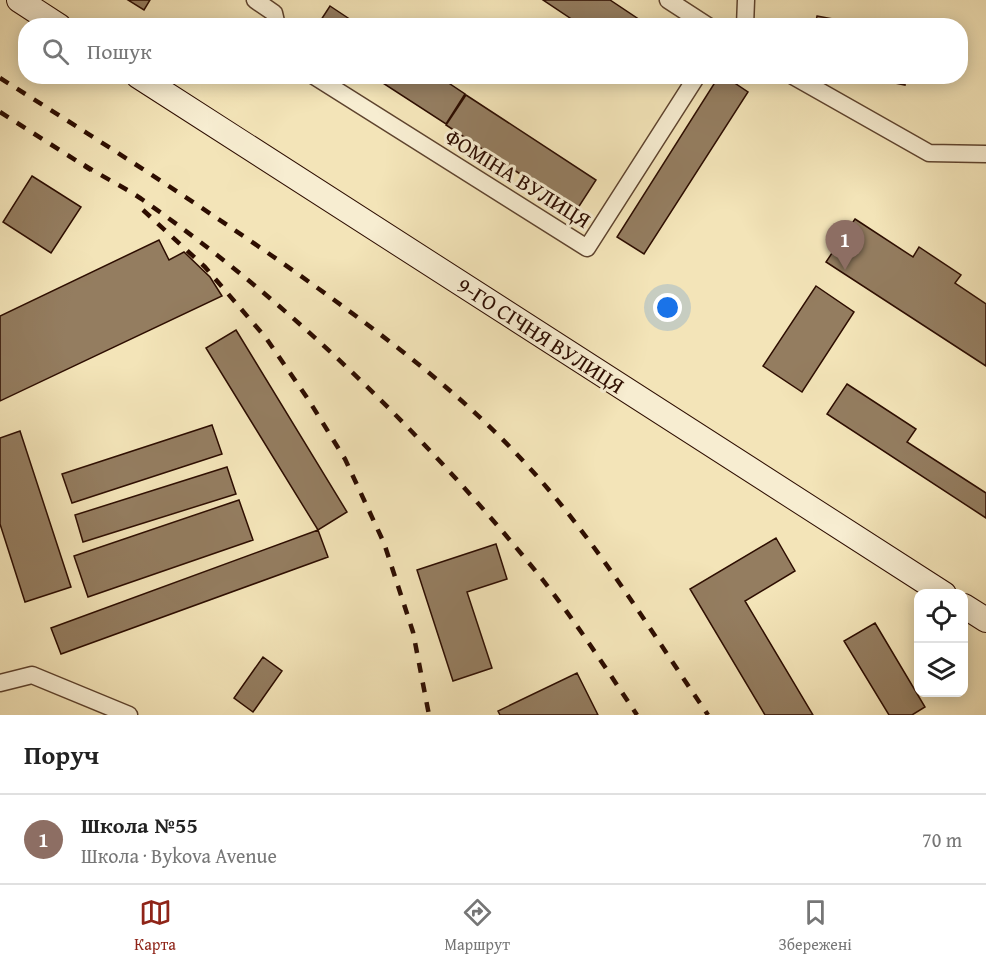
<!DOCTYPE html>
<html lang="uk">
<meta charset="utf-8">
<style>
body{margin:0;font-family:"Gentium Book Plus",serif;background:#f2f2f2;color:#222}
.controls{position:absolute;right:18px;bottom:18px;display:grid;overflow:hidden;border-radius:12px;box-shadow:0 3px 15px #0003}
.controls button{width:54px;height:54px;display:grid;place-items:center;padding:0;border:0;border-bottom:2px solid #e0e0e0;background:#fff;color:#222;font:30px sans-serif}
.you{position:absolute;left:668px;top:308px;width:21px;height:21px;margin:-15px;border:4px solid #fff;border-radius:50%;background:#1a73e8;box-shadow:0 0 0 9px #1a73e833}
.badge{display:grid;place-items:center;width:39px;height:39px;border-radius:50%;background:#8f2418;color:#fff;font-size:20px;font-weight:700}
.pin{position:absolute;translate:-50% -50px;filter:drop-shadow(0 2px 3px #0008)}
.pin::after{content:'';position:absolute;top:32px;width:21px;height:18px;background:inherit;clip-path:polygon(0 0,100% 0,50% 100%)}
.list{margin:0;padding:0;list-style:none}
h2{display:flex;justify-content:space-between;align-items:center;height:78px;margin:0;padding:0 24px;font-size:26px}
h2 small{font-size:20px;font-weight:400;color:#767676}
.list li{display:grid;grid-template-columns:39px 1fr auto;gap:18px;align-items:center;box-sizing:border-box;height:90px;padding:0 24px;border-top:2px solid #e0e0e0}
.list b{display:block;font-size:22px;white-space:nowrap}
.list p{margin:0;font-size:20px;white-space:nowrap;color:#767676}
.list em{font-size:20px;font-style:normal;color:#767676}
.icon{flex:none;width:33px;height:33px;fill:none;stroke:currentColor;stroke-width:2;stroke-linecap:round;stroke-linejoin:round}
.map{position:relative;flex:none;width:986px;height:715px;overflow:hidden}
.search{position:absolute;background:#fff;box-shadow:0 3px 15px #0003;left:18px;right:18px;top:18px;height:66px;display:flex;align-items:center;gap:15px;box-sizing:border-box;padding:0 21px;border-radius:24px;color:#767676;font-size:22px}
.sheet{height:168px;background:#fff}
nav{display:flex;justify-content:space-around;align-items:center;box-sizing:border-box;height:84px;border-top:2px solid #e0e0e0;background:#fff;font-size:16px;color:#767676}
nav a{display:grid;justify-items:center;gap:3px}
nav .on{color:#8f2418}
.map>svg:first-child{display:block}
.building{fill:#947d60;stroke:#2d0d00;stroke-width:1.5}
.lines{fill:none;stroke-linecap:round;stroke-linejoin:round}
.street-casing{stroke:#5e432e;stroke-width:19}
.secondary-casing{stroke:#2d0d00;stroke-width:26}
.street{stroke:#f7edd1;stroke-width:16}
.secondary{stroke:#f7edd1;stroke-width:24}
.rail{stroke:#2d0d00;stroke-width:4.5;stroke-dasharray:10 10;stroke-linecap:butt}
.labels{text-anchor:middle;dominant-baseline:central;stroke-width:6;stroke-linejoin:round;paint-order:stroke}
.street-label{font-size:22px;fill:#2d0d00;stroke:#f7edd1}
</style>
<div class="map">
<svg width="986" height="715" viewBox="0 0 986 715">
<rect width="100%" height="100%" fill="#f3e4b8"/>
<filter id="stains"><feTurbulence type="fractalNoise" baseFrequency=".00333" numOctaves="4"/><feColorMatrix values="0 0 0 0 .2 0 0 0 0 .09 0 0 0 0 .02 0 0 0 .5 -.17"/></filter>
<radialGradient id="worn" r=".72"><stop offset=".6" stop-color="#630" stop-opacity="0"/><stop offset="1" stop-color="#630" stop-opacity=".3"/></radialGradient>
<path class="building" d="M128 0H150L144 10Z
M543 0H610L649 26H582Z
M330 6 360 26H317Z
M817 16 865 25 815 26Z
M372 76H438L465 94 446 124Z
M719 76H724L748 92 644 254 617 237Z
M876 76H906L905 85 875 79Z
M466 95 596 180 576 211 446 125Z
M32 176 81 207 51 253 3 222Z
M855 219 913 257 919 247 961 275 955 283 986 304V366L826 262Z
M159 240 169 260 184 252 210 277 222 296 0 401V316Z
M816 286 854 312 802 392 763 366Z
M236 330 347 512 318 530 206 348Z
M847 384 916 429 907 442 986 493V518L827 414Z
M212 425 222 454 72 503 62 474Z
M20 431 71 587 25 602 0 524V438Z
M227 467 236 494 83 542 75 515Z
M239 500 253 540 88 597 74 556Z
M318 530 328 557 61 654 51 628Z
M776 538 795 571 745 601 813 715H765L690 589Z
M496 544 507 579 467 592 492 668 453 681 417 570Z
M875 623 925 707 912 715H889L844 641Z
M263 657 282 671 253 712 234 698Z
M577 673 598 715H500L498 711Z"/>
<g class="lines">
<defs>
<path id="street" d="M255 0 274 13 277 26
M668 0 708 26
M745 26 746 0
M314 76 587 248 697 76
M793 76 929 153 986 154
M0 683 32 675 129 715"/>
<path id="secondary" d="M19 0 59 26
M138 76 944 594
M964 606 986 620"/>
</defs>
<use href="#street" class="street-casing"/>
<use href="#secondary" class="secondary-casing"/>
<use href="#street" class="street"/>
<use href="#secondary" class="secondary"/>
<path class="rail" d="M0 78C108 146 216 215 319 289 392 342 465 397 526 464 596 540 650 630 708 715
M0 112 91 170
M84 165C103 177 124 187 143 200 287 301 417 427 529 563 569 611 603 664 637 715
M143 210 205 267 266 338 308 399 345 459 384 543 413 632 429 715"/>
</g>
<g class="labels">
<g class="street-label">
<text transform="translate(518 178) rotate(32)">ФОМІНА ВУЛИЦЯ</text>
<text transform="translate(541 335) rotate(33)">9-ГО СІЧНЯ ВУЛИЦЯ</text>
</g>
</g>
<rect width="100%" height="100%" filter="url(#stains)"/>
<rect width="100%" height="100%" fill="url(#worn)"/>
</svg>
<div class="controls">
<button><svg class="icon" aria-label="locate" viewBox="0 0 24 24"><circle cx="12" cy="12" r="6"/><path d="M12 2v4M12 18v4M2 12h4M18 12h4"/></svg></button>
<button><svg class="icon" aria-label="layers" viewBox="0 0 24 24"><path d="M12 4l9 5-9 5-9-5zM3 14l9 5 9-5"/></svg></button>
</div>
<div class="you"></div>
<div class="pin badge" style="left:845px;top:270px;background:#8d6e63">1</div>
<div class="search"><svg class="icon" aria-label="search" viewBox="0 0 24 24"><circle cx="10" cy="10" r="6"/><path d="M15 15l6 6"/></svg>Пошук</div>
</div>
<section class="sheet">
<h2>Поруч<small></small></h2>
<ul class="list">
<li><span class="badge" style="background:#8d6e63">1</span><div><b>Школа №55</b><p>Школа · Bykova Avenue</p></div><em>70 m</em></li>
</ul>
</section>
<nav>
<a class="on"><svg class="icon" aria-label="map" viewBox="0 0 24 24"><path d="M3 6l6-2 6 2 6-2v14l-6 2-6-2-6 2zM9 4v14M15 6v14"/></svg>Карта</a>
<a><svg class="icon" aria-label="directions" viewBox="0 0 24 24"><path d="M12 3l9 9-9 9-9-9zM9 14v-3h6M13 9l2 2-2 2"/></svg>Маршрут</a>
<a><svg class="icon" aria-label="saved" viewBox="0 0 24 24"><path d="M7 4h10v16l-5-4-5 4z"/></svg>Збережені</a>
</nav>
